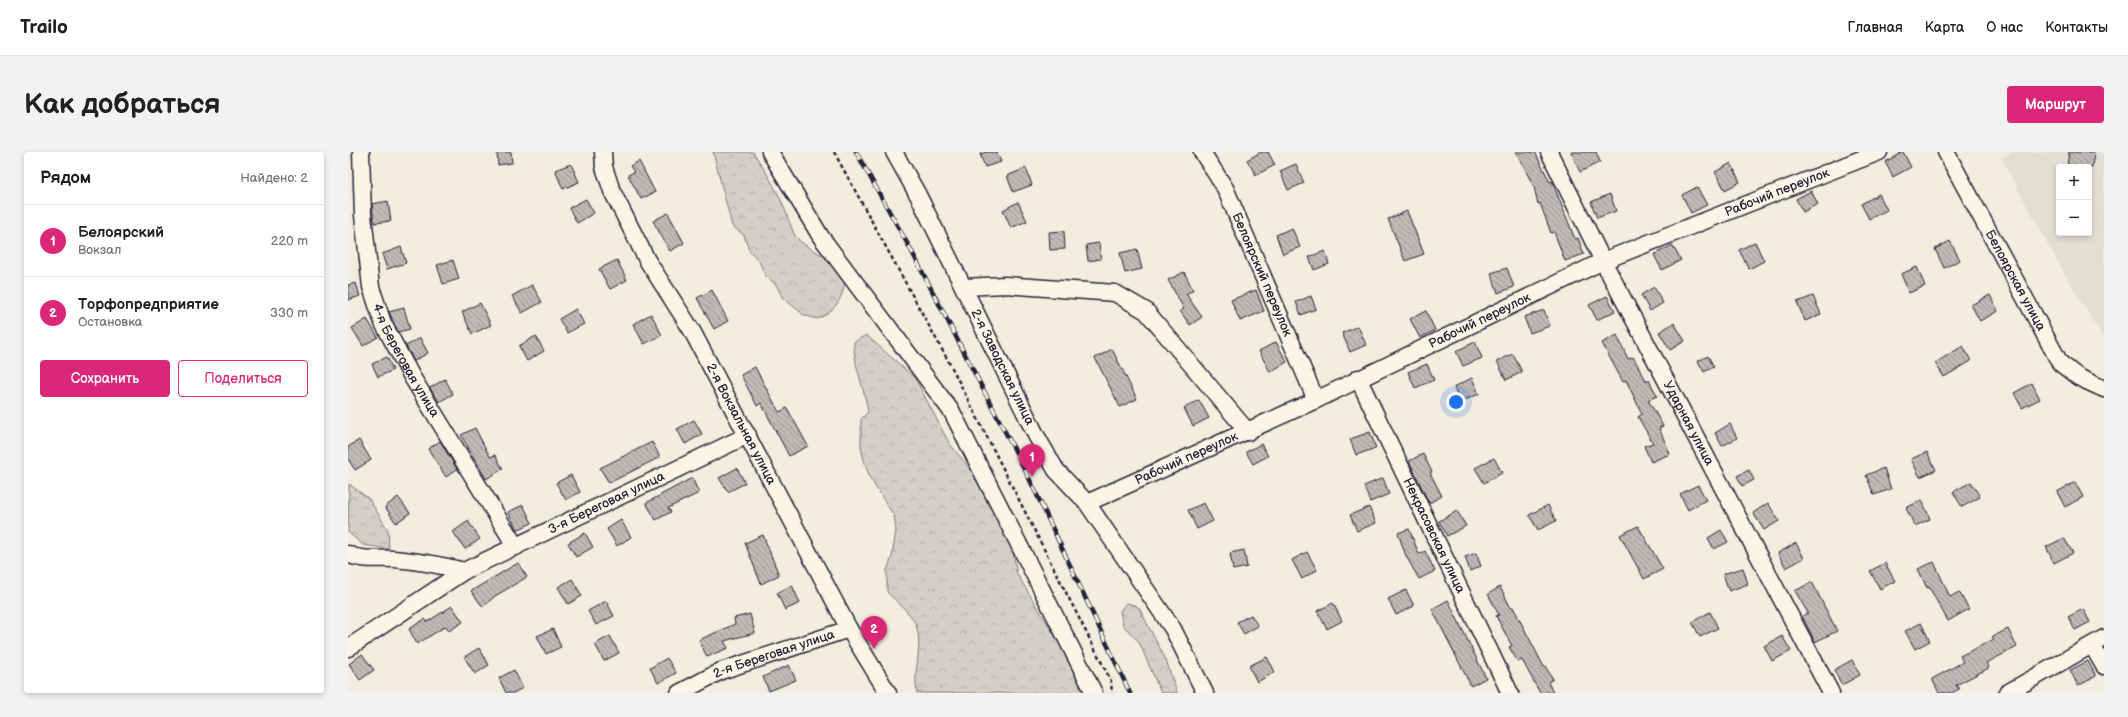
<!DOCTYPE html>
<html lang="ru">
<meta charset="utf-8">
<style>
body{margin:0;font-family:"Balsamiq Sans",sans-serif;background:#f2f2f2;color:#202124}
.controls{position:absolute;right:12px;top:12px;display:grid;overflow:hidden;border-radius:4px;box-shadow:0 2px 6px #0003}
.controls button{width:36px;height:36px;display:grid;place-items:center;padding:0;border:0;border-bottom:1px solid #e0e0e0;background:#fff;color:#202124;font:20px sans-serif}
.you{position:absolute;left:1108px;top:250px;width:14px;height:14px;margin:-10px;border:3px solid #fff;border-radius:50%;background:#1a73e8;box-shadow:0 0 0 6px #1a73e833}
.badge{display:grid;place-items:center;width:26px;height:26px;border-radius:50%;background:#db2777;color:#fff;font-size:13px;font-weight:700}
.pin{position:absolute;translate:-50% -33px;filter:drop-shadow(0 1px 2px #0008)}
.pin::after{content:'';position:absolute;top:21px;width:14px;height:12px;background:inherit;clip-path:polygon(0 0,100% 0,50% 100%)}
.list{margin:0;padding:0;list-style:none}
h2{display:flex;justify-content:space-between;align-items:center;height:52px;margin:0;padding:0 16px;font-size:17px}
h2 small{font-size:13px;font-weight:400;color:#757577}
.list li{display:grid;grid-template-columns:26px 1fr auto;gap:12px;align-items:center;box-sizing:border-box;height:72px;padding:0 16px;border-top:1px solid #e0e0e0}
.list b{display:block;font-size:15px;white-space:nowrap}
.list p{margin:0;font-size:13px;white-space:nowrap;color:#757577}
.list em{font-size:13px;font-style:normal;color:#757577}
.actions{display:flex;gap:8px;padding:12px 16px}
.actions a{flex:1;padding:9px 0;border:1px solid #db2777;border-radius:4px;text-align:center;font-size:14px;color:#db2777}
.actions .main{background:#db2777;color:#fff}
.map{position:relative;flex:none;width:1756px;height:541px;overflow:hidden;border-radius:4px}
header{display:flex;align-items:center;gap:24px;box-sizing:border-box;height:56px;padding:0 20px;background:#fff;border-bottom:1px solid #e0e0e0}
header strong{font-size:19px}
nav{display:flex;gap:22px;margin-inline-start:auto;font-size:14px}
.intro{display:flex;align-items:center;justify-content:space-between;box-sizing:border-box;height:96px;padding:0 24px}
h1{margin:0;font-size:28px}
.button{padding:10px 18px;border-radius:4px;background:#db2777;color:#fff;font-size:14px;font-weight:700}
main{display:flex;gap:24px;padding:0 24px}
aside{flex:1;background:#fff;border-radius:4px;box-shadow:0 2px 6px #0003}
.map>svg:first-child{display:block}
.built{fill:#e3ded2;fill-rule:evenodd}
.forest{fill:url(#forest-crowns);stroke:#7b7880}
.building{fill:url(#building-back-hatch);stroke:#22223b}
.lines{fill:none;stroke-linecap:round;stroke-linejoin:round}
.minor-casing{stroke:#22223b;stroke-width:19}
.path{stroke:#22223b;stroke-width:2.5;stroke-dasharray:4 3;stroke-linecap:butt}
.minor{stroke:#fcf5e5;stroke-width:16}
.rail-casing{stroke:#22223b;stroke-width:4.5}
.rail{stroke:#fcf5e5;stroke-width:3;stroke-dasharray:9;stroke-linecap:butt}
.labels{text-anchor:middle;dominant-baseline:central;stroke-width:3.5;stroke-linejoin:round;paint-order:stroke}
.street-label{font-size:13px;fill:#22223b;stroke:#fcf5e5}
</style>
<header>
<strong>Trailo</strong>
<nav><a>Главная</a><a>Карта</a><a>О нас</a><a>Контакты</a></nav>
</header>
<div class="intro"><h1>Как добраться</h1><a class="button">Маршрут</a></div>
<main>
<aside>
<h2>Рядом<small>Найдено: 2</small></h2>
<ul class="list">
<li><span class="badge">1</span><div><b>Белоярский</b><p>Вокзал</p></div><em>220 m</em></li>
<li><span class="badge">2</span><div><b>Торфопредприятие</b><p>Остановка</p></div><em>330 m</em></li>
</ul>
<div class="actions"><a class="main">Сохранить</a><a>Поделиться</a></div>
</aside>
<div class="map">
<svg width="1756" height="541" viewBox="0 0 1756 541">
<defs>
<pattern id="forest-crowns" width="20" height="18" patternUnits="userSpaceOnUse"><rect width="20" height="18" fill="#d4cfc6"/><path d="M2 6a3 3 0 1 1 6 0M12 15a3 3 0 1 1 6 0" fill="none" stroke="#b6b1ab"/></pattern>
<pattern id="building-back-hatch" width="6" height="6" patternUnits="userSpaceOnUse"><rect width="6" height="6" fill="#bfbab6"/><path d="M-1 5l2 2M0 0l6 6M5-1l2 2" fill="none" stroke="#9b9795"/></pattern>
</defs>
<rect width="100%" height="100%" fill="#f3edde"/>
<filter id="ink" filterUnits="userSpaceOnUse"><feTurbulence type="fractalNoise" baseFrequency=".025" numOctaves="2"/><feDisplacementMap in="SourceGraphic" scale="8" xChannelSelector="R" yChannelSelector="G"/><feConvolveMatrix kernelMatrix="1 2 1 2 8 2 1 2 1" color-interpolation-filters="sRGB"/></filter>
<g filter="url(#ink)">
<path class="built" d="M1664 0H1756V187L1715 120 1653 6ZM1711 15H1741V81H1711Z"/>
<path class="forest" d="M365 0H405C416 17 427 34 435 53 439 62 442 73 446 82 459 104 508 106 494 142 489 155 481 162 469 167L456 163 434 145 429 134 417 123 411 109 401 98 396 83 384 74Z
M518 183 567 226 601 291 631 328 664 394 669 422 737 533 739 541H569C564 518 576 495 568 473 563 461 548 449 539 440V418L544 405 548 378 546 364 522 326 517 312 513 296V267L520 260C517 236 505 214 506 190Z
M1 332 21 347 40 378 41 397 15 393 0 380Z
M778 451 787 453 791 456 818 508 829 541H813L791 490 775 473 772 459Z"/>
<path class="building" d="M149 0H163L164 11 150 13Z
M639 0H649L653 10 637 15 632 2Z
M913 0H920L927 13 908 23 899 8Z
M1168 0H1187L1202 30 1204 29 1227 87 1230 86 1236 102 1217 109 1206 80 1203 81 1192 51 1190 52 1186 35Z
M1223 0H1248L1252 10 1232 20Z
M1555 0 1563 15 1545 25 1537 10Z
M1721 0H1746L1744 15H1719Z
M291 9 307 40 293 47 280 23 286 20 282 14Z
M1383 11 1392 30 1377 38 1367 20Z
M223 12 231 30 215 37 207 18Z
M948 12 956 31 940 38 932 19Z
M678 16 684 33 665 40 659 24Z
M1349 35 1359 53 1343 61 1334 43Z
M1463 39 1470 52 1455 60 1448 47Z
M1262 42 1268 59 1249 66 1243 50Z
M1531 42 1539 58 1521 67 1513 52Z
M238 47 246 61 229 71 221 56Z
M40 49 43 69 26 71 24 52Z
M670 50 679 69 663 76 655 58Z
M1059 59 1076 102 1057 109 1040 67Z
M320 61 336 91 322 99 305 69Z
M944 76 952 95 935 102 928 83Z
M716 79 717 97 702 98 701 80Z
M1602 89 1612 108 1596 116 1587 97Z
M1407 90 1416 109 1401 117 1391 98Z
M751 91 753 107 740 109 738 93Z
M1324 93 1333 108 1314 118 1306 103Z
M53 95 58 111 39 117 34 102Z
M789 97 794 117 777 121 772 101Z
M977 99 981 112 966 118 961 105Z
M105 108 111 127 95 132 89 113Z
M269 108 279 128 262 137 251 117Z
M1569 115 1577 134 1561 141 1553 122Z
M1159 116 1166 135 1150 141 1143 121Z
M836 120 845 138 838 142 854 165 842 173 832 159 836 157 820 128Z
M8 131 12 144 0 148V133Z
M184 133 194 150 174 161 164 144Z
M1306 135 1315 151 1302 159 1293 143Z
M364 138 380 169 366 177 349 146Z
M908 138 916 159 892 169 883 148Z
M1642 143 1650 159 1632 169 1623 153Z
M963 144 968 157 953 163 948 150Z
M1259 144 1267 159 1249 168 1241 153Z
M1465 144 1473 162 1457 169 1449 150Z
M132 151 143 173 124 182 114 160Z
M56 156 62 177 50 180 41 160Z
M228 157 236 172 219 181 211 167Z
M1196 158 1202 174 1182 181 1176 165Z
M1078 159 1087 178 1072 186 1062 167Z
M303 162 314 183 296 192 285 172Z
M19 167 30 185 15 194 4 176Z
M1326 171 1337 189 1322 198 1311 180Z
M1010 174 1018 193 1002 200 994 181Z
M1269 183 1280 207 1285 205 1299 230 1301 228 1309 244 1300 248 1315 274 1311 276 1322 302 1303 310 1296 294 1305 291 1290 265 1294 262 1278 228 1275 230 1254 191Z
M188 184 196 199 179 209 171 194Z
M72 186 80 201 66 209 58 194Z
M928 190 939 210 922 220 911 199Z
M1127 190 1134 206 1115 214 1108 199Z
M1615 194 1623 209 1596 225 1587 211Z
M764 197 789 247 772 255 747 206Z
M1165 202 1174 220 1158 228 1149 209Z
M1360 204 1366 215 1356 220 1350 209Z
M39 205 45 218 30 225 24 212Z
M1079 212 1086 228 1067 236 1060 220Z
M407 215 431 260 439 256 460 294 441 304 413 251 409 254 393 223Z
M1124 226 1131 242 1112 250 1106 235Z
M97 227 105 242 91 250 82 236Z
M1684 231 1692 247 1674 256 1666 241Z
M851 248 861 266 845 274 836 256Z
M346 268 354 282 337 292 329 277Z
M1382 272 1389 286 1374 294 1367 281Z
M127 276 142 305 147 303 155 317 138 327 113 283Z
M1022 280 1028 296 1008 303 1002 287Z
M11 288 23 308 7 318 0 307V295Z
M92 289 109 317 98 325 80 297Z
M304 290 312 305 261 331 252 316Z
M913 292 920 304 905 312 898 300Z
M1579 300 1588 318 1572 325 1563 307Z
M1075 302 1084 320 1082 321 1094 344 1081 351 1061 309Z
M1146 306 1154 321 1136 331 1127 316Z
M389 316 397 331 380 340 371 326Z
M1536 316 1543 337 1526 343 1518 323Z
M1401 318 1406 328 1394 334 1389 324Z
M223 323 232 340 218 348 208 331Z
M344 326 351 341 320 356 323 360 308 368 298 351Z
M1035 326 1041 342 1022 350 1016 334Z
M1623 330 1632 345 1614 355 1605 340Z
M1727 330 1735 345 1717 355 1709 340Z
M1350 333 1358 348 1340 358 1332 342Z
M50 345 62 361 48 371 37 355Z
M1574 348 1582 367 1567 374 1558 356Z
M856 351 865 369 849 377 840 358Z
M1420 351 1431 369 1416 378 1405 361Z
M175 353 184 371 169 378 160 360Z
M1200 353 1208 369 1190 378 1181 363Z
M1021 355 1028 371 1009 379 1002 363Z
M1109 359 1118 374 1099 384 1091 369Z
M273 368 283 385 269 394 259 377Z
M120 369 132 387 117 397 105 380Z
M1290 374 1315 417 1296 427 1272 383Z
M1061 377 1071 402 1077 399 1087 419 1071 427 1058 404 1050 381Z
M1373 378 1380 390 1366 397 1360 386Z
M237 381 245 395 228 405 220 391Z
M415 383 431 423 413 432 397 391Z
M1716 386 1725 401 1706 411 1698 395Z
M1448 391 1456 406 1438 416 1430 401Z
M896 398 899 415 885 418 882 401Z
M959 400 969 418 954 427 944 408Z
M1128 401 1133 414 1122 419 1117 405Z
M1586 410 1602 445 1611 440 1621 457 1600 469 1581 435 1579 436 1570 417Z
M170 411 179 425 147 444 135 455 123 439Z
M1537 411 1547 429 1532 437 1522 419Z
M1395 416 1400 432 1381 439 1375 422Z
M224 427 234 444 220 452 210 435Z
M1464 430 1489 479 1467 490 1454 464 1460 461 1447 439Z
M444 433 452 451 437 458 429 441Z
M1152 435 1163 456 1165 455 1196 515 1197 514 1205 527 1200 530 1205 541H1192L1174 508 1170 510 1161 495 1164 494 1148 464 1151 463 1140 442Z
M1058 438 1066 454 1048 463 1040 447Z
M1100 448 1138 526 1123 534 1084 457Z
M258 449 266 464 248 473 240 459Z
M985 451 994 469 979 477 969 459Z
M104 454 115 470 101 479 98 474 69 492 61 477 77 467 79 470Z
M1735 457 1742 470 1727 478 1720 465Z
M1362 460 1370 476 1352 485 1344 470Z
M402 462 407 481 376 489 380 496 359 505 351 488 387 472 386 466Z
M903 463 910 474 896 482 889 470Z
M1573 471 1582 489 1567 497 1557 479Z
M205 477 213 495 198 502 189 484Z
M1660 477 1669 495 1638 511 1641 516 1608 533 1611 537 1604 541H1591L1584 527 1615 510 1612 504 1646 487 1644 485Z
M262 484 271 501 256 509 247 492Z
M1434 484 1443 499 1424 509 1416 494Z
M131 496 141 513 127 522 116 505Z
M14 502 26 518 12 528 1 512Z
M919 505 927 520 909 530 901 514Z
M319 506 328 521 310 531 302 516Z
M1504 508 1512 523 1494 533 1486 518Z
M1740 509 1748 524 1730 534 1722 518Z
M441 513 448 528 421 539 415 525Z
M166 518 175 536 165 541H158L151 526Z"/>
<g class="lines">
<defs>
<g id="minor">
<path id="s1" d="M13 0 15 63 23 135 35 171 64 225 168 395"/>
<path id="s2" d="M255 0 256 15 264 39 299 108 343 177 501 477 540 541"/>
<path d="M422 0 473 85 604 260 746 541"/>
<path id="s3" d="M546 0 570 43 689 285 708 318 739 351 825 477 857 541"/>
<path id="s4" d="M854 0 877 36 968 248"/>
<path id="s5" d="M1201 0 1255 109 1483 541"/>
<path id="s6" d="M1598 0 1712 211 1730 225 1756 237"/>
<path d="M616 135 657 133 767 141 798 159 900 280"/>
<path id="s7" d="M1010 226 1162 541"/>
<path id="s8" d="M739 351 968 248 1255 109 1531 0"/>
<path d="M0 402C13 409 30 406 46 407 70 409 93 413 116 419"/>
<path d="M1744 493 1756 514"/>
<path id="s9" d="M0 496 116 419 400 283"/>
<path id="s10" d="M331 541 373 519 501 477"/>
<path d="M1659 541 1756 486"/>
</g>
</defs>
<use href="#minor" class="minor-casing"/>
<path class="path" d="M486 0 603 214 763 529 764 541"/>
<use href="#minor" class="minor"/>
<defs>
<path id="rail" d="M508 0 563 98 681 326 782 541"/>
</defs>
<use href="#rail" class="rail-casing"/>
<use href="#rail" class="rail"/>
</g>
</g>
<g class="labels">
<g class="street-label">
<text stroke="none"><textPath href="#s8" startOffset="757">Рабочий переулок</textPath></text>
<text stroke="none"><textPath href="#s4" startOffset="137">Белоярский переулок</textPath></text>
<text stroke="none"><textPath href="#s6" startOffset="146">Белоярская улица</textPath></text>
<text stroke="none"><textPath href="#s8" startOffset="433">Рабочий переулок</textPath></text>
<text stroke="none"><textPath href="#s1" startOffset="217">4-я Береговая улица</textPath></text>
<text stroke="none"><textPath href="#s3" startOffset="241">2-я Заводская улица</textPath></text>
<text stroke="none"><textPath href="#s5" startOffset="305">Ударная улица</textPath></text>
<text stroke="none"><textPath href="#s2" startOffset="307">2-я Вокзальная улица</textPath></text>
<text stroke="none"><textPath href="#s8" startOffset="109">Рабочий переулок</textPath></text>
<text stroke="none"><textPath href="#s9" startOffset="297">3-я Береговая улица</textPath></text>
<text stroke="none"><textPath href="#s7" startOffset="175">Некрасовская улица</textPath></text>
<text stroke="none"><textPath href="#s10" startOffset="103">2-я Береговая улица</textPath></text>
</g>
</g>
</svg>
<div class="controls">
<button>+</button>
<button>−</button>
</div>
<div class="you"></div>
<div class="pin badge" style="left:684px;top:325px">1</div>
<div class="pin badge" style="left:526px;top:497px">2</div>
</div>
</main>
